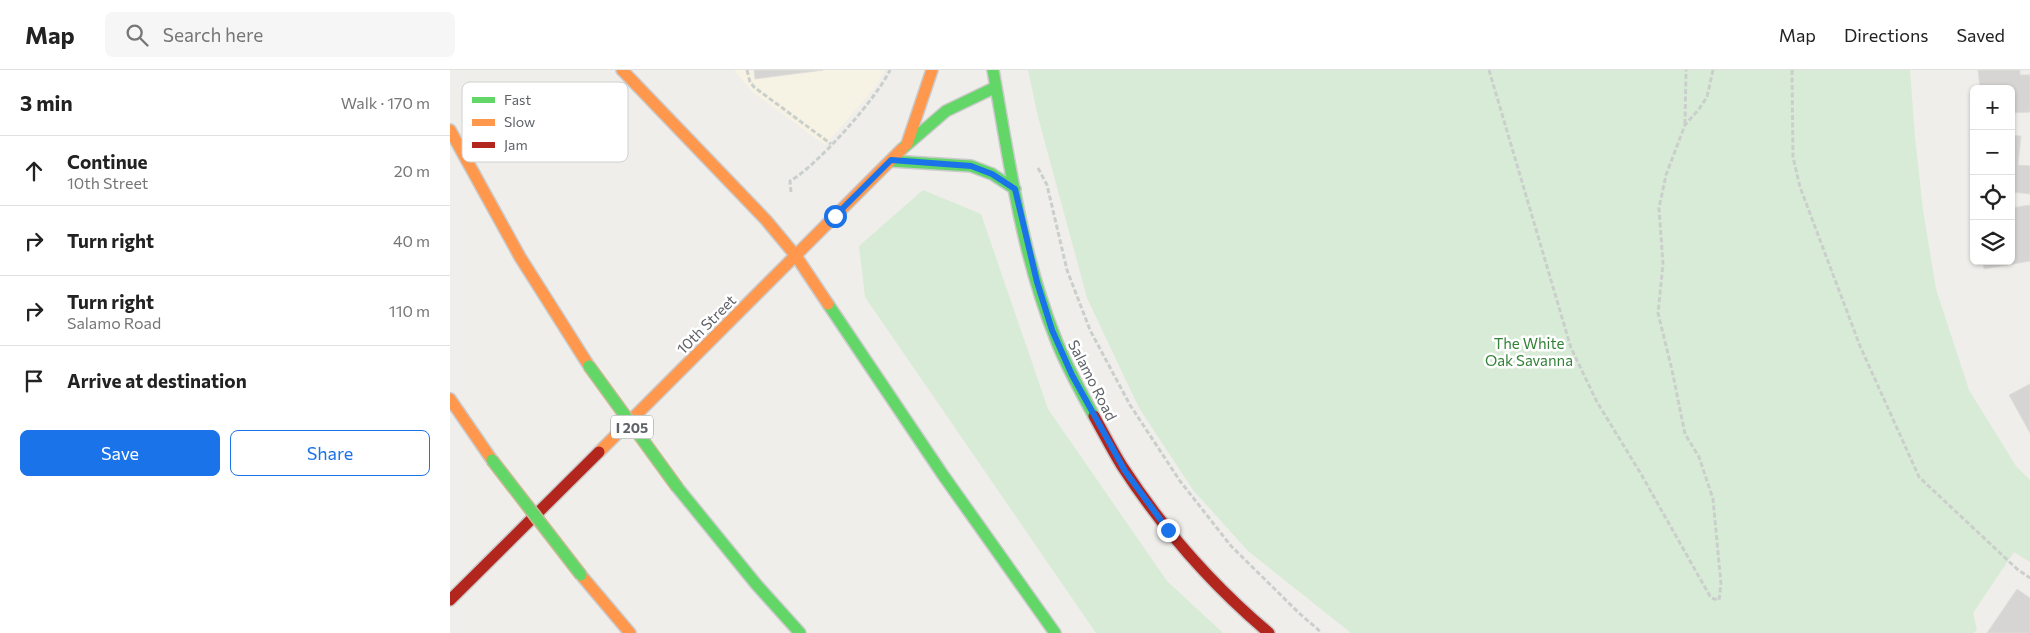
<!DOCTYPE html>
<meta charset="utf-8">
<style>
body{margin:0;font-family:Commissioner,sans-serif;background:#f6f6f6;color:#222}
.controls{position:absolute;right:15px;top:15px;display:grid;overflow:hidden;border-radius:8px;box-shadow:0 1px 4px #0004}
.controls button{width:45px;height:45px;display:grid;place-items:center;padding:0;border:0;border-bottom:1px solid #e0e0e0;background:#fff;color:#222;font:25px sans-serif}
.stop{position:absolute;width:15px;height:15px;margin:-11px;border:4px solid #1a73e8;border-radius:50%;background:#fff}
.stop.end{background:#1a73e8;border-color:#fff;box-shadow:0 1px 5px #0008}
.list{margin:0;padding:0;list-style:none}
h2{display:flex;justify-content:space-between;align-items:center;height:65px;margin:0;padding:0 20px;font-size:21px}
h2 small{font-size:16px;font-weight:400;color:#767676}
.list li{display:grid;grid-template-columns:32px 1fr auto;gap:15px;align-items:center;box-sizing:border-box;height:70px;padding:0 20px;border-top:1px solid #e0e0e0}
.list b{display:block;font-size:19px;white-space:nowrap}
.list p{margin:0;font-size:16px;white-space:nowrap;color:#767676}
.list em{font-size:16px;font-style:normal;color:#767676}
.actions{display:flex;gap:10px;padding:15px 20px}
.actions a{flex:1;padding:11px 0;border:1px solid #1a73e8;border-radius:8px;text-align:center;font-size:18px;color:#1a73e8}
.actions .main{background:#1a73e8;color:#fff}
.icon{flex:none;width:28px;height:28px;fill:none;stroke:currentColor;stroke-width:2;stroke-linecap:round;stroke-linejoin:round}
.map{position:relative;flex:none;width:1580px;height:563px;overflow:hidden}
header{display:flex;align-items:center;gap:30px;box-sizing:border-box;height:70px;padding:0 25px;background:#fff;border-bottom:1px solid #e0e0e0}
header strong{font-size:24px}
nav{display:flex;gap:28px;margin-inline-start:auto;font-size:18px}
.search{width:350px;height:45px;background:#f6f6f6;display:flex;align-items:center;gap:12px;box-sizing:border-box;padding:0 18px;border-radius:8px;color:#767676;font-size:19px}
main{display:flex}
aside{flex:1;background:#fff}
.map>svg:first-child{display:block}
.commercial{fill:#f7f3e4}
.green{fill:#d8ebd6}
.building{fill:#d6d5d3;stroke:#deddd9}
.lines{fill:none;stroke-linecap:round;stroke-linejoin:round}
.fast-casing{stroke:#cacacb;stroke-width:14}
.slow-casing{stroke:#cacacb;stroke-width:14}
.jam-casing{stroke:#cacacb;stroke-width:14}
.path{stroke:#cacfcc;stroke-width:3;stroke-dasharray:5 2.5;stroke-linecap:butt}
.fast{stroke:#63d668;stroke-width:11}
.slow{stroke:#ff974d;stroke-width:11}
.jam{stroke:#b3261e;stroke-width:11}
.fast-bridge-casing{stroke:#c8b996;stroke-width:14;stroke-linecap:butt}
.fast-bridge{stroke:#63d668;stroke-width:11}
.route{stroke:#1a73e8;stroke-width:6}
.labels{text-anchor:middle;dominant-baseline:central;stroke-width:5;stroke-linejoin:round;paint-order:stroke}
.shield{fill:#fff;stroke:#8f9295;stroke-width:1}
.shield-label{font-size:14px;font-weight:bold;fill:#5f6368}
.street-label{font-size:15px;fill:#5f6368;stroke:#fff}
.park-label{font-size:15px;fill:#348238;stroke:#fff}
.key{fill:#fff;stroke:#cfd0d2;stroke-width:1}
.key-label{font-size:14px;fill:#5f6368}
</style>
<header>
<strong>Map</strong>
<div class="search"><svg class="icon" aria-label="search" viewBox="0 0 24 24"><circle cx="10" cy="10" r="6"/><path d="M15 15l6 6"/></svg>Search here</div>
<nav><a>Map</a><a>Directions</a><a>Saved</a></nav>
</header>
<main>
<aside>
<h2>3 min<small>Walk · 170 m</small></h2>
<ul class="list">
<li><svg class="icon" aria-label="ahead" viewBox="0 0 24 24"><path d="M12 20V5M6 11l6-6 6 6"/></svg><div><b>Continue</b><p>10th Street</p></div><em>20 m</em></li>
<li><svg class="icon" aria-label="right" viewBox="0 0 24 24"><path d="M7 20v-9h11M14 6l5 5-5 5"/></svg><div><b>Turn right</b></div><em>40 m</em></li>
<li><svg class="icon" aria-label="right" viewBox="0 0 24 24"><path d="M7 20v-9h11M14 6l5 5-5 5"/></svg><div><b>Turn right</b><p>Salamo Road</p></div><em>110 m</em></li>
<li><svg class="icon" aria-label="arrive" viewBox="0 0 24 24"><path d="M6 21V4h12l-3 4 3 4H6"/></svg><div><b>Arrive at destination</b></div></li>
</ul>
<div class="actions"><a class="main">Save</a><a>Share</a></div>
</aside>
<div class="map">
<svg width="1580" height="563" viewBox="0 0 1580 563">
<rect width="100%" height="100%" fill="#efeeea"/>
<path class="commercial" d="M284 0H434L426 16 375 75 301 21Z"/>
<path class="green" d="M578 0H1460L1465 67 1473 140 1486 219 1519 320 1566 396 1580 410V492L1564 482 1523 543 1527 560 1524 563H901L798 481 743 420 689 338 637 228 588 47Z
M473 120 531 144 598 339 717 511 773 563H646L415 227 409 176Z"/>
<path class="building" d="M304 0H373L305 9Z
M1528 0H1570V5H1580V42L1561 43V19H1530Z
M1561 65 1571 66 1568 95 1580 96V124L1561 122Z
M1580 135V191L1534 199 1533 191H1561V138Z
M1580 314V363L1559 325Z
M1567 519 1580 528V563H1537Z"/>
<g class="lines">
<defs>
<path id="fast" d="M543 0C559 89 571 182 605 267 615 294 630 320 644 346
M452 79 496 41 546 17
M441 91 521 96 542 104 565 119
M378 234 493 405 605 563
M227 417 306 514 350 563"/>
<path id="slow" d="M172 0 316 150 346 186 378 234
M0 60 70 187 139 296
M457 74 482 0
M0 329 42 390
M149 382 452 79
M131 505 180 563"/>
<path id="jam" d="M644 346C653 362 662 380 672 396 713 459 762 515 819 563
M0 530 149 382"/>
</defs>
<use href="#fast" class="fast-casing"/>
<use href="#slow" class="slow-casing"/>
<use href="#jam" class="jam-casing"/>
<path class="path" d="M297 0 300 12 304 17 381 74
M1039 0 1121 278 1147 332 1191 404 1261 528 1269 530 1271 514 1263 429 1249 387 1235 364 1222 300 1208 243 1213 194 1209 138 1216 105 1235 55 1249 39 1257 27 1263 0
M1342 0 1343 87 1350 117 1410 276 1469 407 1567 499 1580 508
M1235 54 1236 0
M588 98 597 115 617 200 640 260 680 335 730 411 781 476 849 543 872 563
M341 122 340 111C367 96 427 28 440 0"/>
<use href="#fast" class="fast"/>
<use href="#slow" class="slow"/>
<use href="#jam" class="jam"/>
<defs>
<path id="fast-bridge" d="M139 296 227 417
M42 390 131 505"/>
</defs>
<use href="#fast-bridge" class="fast-bridge-casing"/>
<use href="#fast-bridge" class="fast-bridge"/>
</g>
<g class="lines">
<path class="route" d="M385 146 441 90 521 96 542 104 565 119 587 212 602 260 622 305 675 401 718 460"/>
</g>
<g class="labels">
<rect class="shield" x="161" y="345.5" width="42" height="23" rx="4"/>
<g class="shield-label">
<text x="182" y="357">I 205</text>
</g>
<g class="street-label">
<text transform="translate(256 254) rotate(-45)">10th Street</text>
<text transform="translate(643 310) rotate(63)">Salamo Road</text>
</g>
<g class="park-label">
<text x="1079" y="273">The White<tspan x="1079" dy="17">Oak Savanna</tspan></text>
</g>
</g>
<rect x="12" y="12" width="166" height="80" rx="8" class="key"/>
<rect x="22" y="27" width="23" height="6" fill="#63d668"/>
<rect x="22" y="49" width="23" height="7" fill="#ff974d"/>
<rect x="22" y="72" width="23" height="6" fill="#b3261e"/>
<g class="key-label">
<text x="54" y="35">Fast</text>
<text x="54" y="57">Slow</text>
<text x="54" y="80">Jam</text>
</g>
</svg>
<div class="controls">
<button>+</button>
<button>−</button>
<button><svg class="icon" aria-label="locate" viewBox="0 0 24 24"><circle cx="12" cy="12" r="6"/><path d="M12 2v4M12 18v4M2 12h4M18 12h4"/></svg></button>
<button><svg class="icon" aria-label="layers" viewBox="0 0 24 24"><path d="M12 4l9 5-9 5-9-5zM3 14l9 5 9-5"/></svg></button>
</div>
<div class="stop" style="left:385px;top:146px"></div>
<div class="stop end" style="left:718px;top:460px"></div>
</div>
</main>
